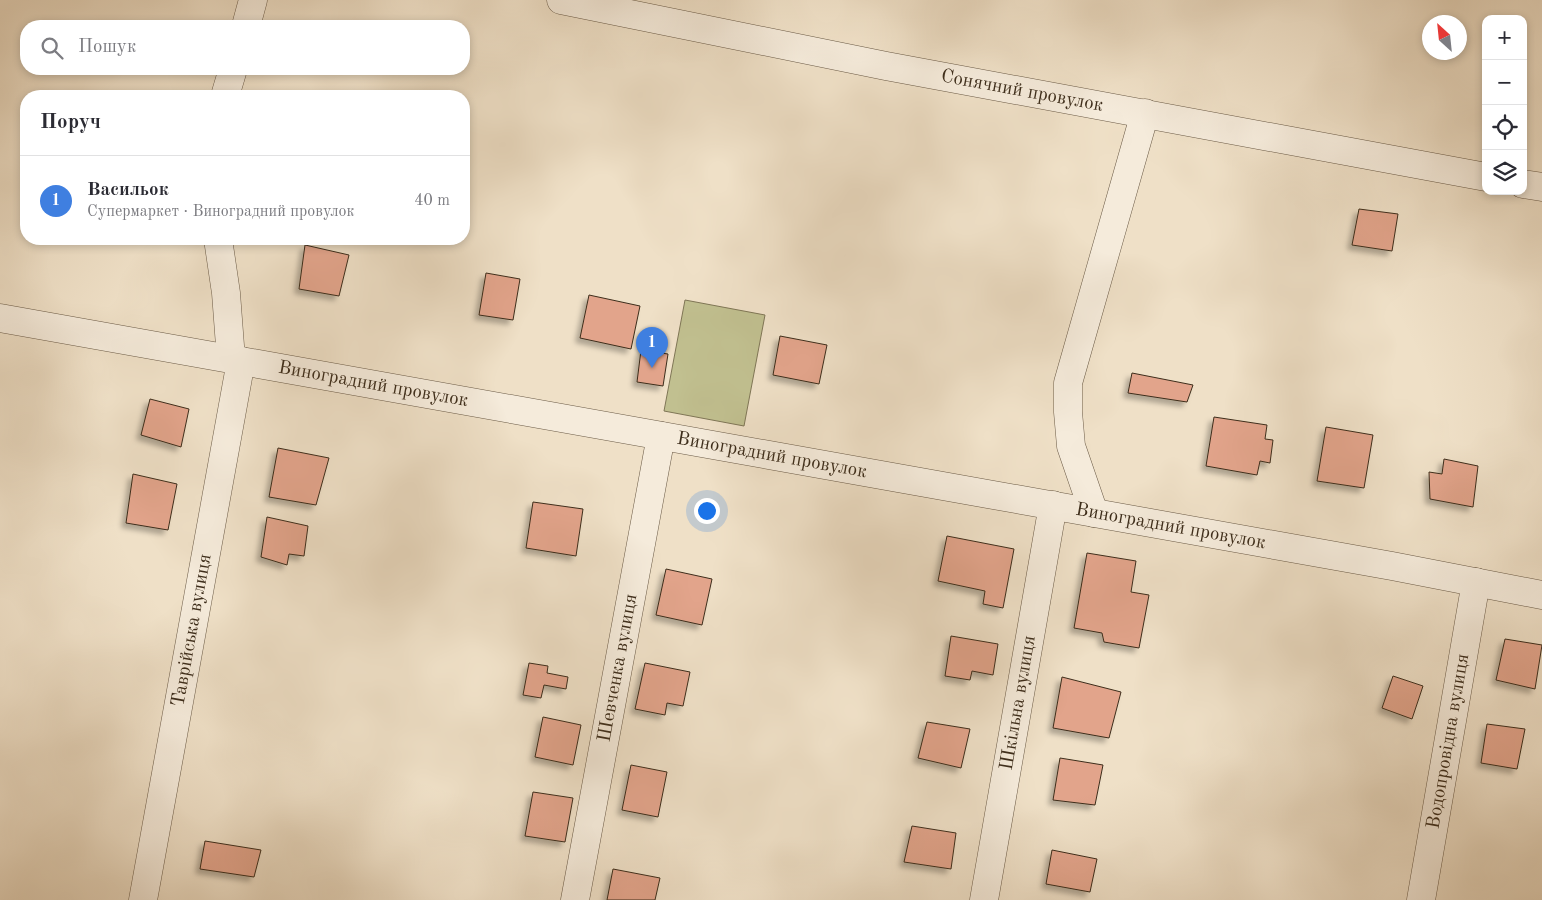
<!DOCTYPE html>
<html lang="uk">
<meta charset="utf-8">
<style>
body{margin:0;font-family:"Old Standard TT",serif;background:#f2f2f3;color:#2b2b33}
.controls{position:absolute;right:15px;top:15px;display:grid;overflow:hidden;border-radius:10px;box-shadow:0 2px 8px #0003}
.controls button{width:45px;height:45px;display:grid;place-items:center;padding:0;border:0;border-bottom:1px solid #e1e1e2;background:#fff;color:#2b2b33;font:25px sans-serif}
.compass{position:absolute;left:1422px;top:15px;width:45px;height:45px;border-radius:50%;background:#fff;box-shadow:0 2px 8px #0003;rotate:333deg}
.you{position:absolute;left:706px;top:510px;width:18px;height:18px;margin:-12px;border:4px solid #fff;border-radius:50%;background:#1a73e8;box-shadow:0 0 0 8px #1a73e833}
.badge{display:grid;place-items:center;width:32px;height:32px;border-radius:50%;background:#7c3aed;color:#fff;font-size:16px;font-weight:700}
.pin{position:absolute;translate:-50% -41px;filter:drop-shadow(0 1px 2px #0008)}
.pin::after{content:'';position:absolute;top:26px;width:18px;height:15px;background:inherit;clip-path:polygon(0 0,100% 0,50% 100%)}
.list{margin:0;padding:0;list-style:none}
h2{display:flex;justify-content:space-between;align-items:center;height:65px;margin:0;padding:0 20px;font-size:21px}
h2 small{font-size:16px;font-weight:400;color:#7c7c81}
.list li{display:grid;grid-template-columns:32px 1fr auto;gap:15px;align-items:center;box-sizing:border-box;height:90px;padding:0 20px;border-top:1px solid #e1e1e2}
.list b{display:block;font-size:19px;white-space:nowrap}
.list p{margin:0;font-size:16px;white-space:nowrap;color:#7c7c81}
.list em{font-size:16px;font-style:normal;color:#7c7c81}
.icon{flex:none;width:28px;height:28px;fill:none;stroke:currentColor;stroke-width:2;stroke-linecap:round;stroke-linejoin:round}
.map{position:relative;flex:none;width:1542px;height:900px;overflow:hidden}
.search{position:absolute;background:#fff;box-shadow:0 2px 8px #0003;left:20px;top:20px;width:450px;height:55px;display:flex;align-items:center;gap:12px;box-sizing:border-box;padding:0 18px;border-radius:20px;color:#7c7c81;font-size:19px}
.panel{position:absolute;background:#fff;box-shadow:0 2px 8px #0003;left:20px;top:90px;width:450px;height:155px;border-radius:20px}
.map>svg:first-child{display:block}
.green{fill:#c1c090;stroke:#7f7656}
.building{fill:#e2a48b;stroke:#3d2d1b;filter:url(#shadow)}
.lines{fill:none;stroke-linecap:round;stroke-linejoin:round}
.minor-casing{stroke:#6a5a46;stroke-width:29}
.minor{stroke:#f5ebdb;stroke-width:28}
.labels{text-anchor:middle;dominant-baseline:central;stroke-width:4;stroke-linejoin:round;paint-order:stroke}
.street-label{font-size:19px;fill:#3d2d1b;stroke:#f5ebdb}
</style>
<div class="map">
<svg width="1542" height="900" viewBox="0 0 1542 900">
<defs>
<filter id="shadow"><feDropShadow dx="-4.5" dy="4.5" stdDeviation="2.5" flood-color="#0004"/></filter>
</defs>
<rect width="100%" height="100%" fill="#efe0c7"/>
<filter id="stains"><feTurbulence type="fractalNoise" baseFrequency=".004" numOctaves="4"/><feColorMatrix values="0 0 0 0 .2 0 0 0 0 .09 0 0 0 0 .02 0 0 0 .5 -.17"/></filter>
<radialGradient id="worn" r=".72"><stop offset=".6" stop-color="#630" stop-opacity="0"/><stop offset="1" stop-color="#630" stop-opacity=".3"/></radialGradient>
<path class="green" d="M685 300 765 315 744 426 664 411Z"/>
<path class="building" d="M1359 209 1398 214 1392 251 1352 245Z
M305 245 349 255 339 296 299 289Z
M486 273 520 279 513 320 479 315Z
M589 295 640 306 631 349 580 338Z
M780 336 827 345 819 384 773 375Z
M641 350 668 354 663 386 637 382Z
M1132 373 1193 385 1187 402 1128 393Z
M150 399 189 409 181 447 141 435Z
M1214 417 1267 425 1265 439 1273 440 1270 463 1260 461 1257 475 1206 466Z
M1326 427 1373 435 1364 488 1317 481Z
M278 448 329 458 316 505 269 497Z
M1444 459 1478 466 1473 507 1430 499 1429 472 1442 474Z
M133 474 177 484 168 530 126 523Z
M533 502 583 509 576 556 526 548Z
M267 517 308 526 304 556 289 554 287 565 261 557Z
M947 536 1014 549 1003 608 983 604 985 591 938 581Z
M1087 553 1136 561 1131 592 1149 595 1139 648 1104 642 1102 633 1074 628Z
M666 569 712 579 702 625 656 615Z
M951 636 998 644 993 675 972 671 970 680 945 676Z
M1505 639 1542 645 1535 689 1496 680Z
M529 663 548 666 547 673 568 677 566 689 544 685 541 698 523 695Z
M645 663 690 672 683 706 667 703 665 715 635 709Z
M1393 676 1423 686 1412 719 1382 708Z
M1062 677 1121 692 1109 738 1053 728Z
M543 717 581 725 573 765 535 757Z
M927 722 970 729 961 768 918 758Z
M1487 724 1525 729 1517 769 1481 763Z
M1060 758 1103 765 1095 805 1053 800Z
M631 765 667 772 658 817 622 810Z
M533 792 573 798 565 842 525 836Z
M912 826 956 833 951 869 904 862Z
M205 841 261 850 254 877 200 869Z
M1052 850 1097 859 1090 892 1046 884Z
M613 869 660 878 655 900H607Z"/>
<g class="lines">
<defs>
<g id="minor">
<path id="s1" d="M561 0 886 66 1486 177"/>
<path d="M246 26 253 0"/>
<path d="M225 96 233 69"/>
<path d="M1523 184 1542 187"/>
<path d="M218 239 226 293 231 359"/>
<path id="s2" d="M0 318 1392 566 1542 595"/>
<path d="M1094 513 1071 446 1068 412V383L1145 113"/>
<path id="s3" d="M143 900 241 361"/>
<path id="s4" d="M575 900 661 436"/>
<path id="s5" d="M984 900 1053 505"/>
<path id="s6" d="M1421 900 1476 582"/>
</g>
</defs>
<use href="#minor" class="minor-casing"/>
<use href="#minor" class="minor"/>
</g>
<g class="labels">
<g class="street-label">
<text stroke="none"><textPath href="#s1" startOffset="470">Сонячний провулок</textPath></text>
<text stroke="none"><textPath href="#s2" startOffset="379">Виноградний провулок</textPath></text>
<text stroke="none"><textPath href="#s2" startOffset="784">Виноградний провулок</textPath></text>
<text stroke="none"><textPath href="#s2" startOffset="1189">Виноградний провулок</textPath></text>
<text stroke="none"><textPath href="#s3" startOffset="274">Таврійська вулиця</textPath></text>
<text stroke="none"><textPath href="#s4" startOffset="236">Шевченка вулиця</textPath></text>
<text stroke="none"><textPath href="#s5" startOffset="200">Шкільна вулиця</textPath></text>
<text stroke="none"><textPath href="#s6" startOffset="161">Водопровідна вулиця</textPath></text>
</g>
</g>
<rect width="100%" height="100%" filter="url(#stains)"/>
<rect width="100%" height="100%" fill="url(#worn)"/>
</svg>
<div class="controls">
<button>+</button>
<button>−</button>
<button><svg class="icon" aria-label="locate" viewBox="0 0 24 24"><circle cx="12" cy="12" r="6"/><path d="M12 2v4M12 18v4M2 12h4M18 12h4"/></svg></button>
<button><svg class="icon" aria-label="layers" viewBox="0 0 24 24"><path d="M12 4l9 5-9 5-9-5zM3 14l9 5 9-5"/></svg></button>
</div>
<svg class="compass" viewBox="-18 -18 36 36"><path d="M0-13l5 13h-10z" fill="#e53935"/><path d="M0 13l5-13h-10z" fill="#7c7c81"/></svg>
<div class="you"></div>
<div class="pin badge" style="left:652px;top:368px;background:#3f7fe0">1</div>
<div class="search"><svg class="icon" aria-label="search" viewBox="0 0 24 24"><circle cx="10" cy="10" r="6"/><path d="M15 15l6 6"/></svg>Пошук</div>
<section class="panel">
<h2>Поруч<small></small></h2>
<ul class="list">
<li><span class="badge" style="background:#3f7fe0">1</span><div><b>Васильок</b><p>Супермаркет · Виноградний провулок</p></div><em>40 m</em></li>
</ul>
</section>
</div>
